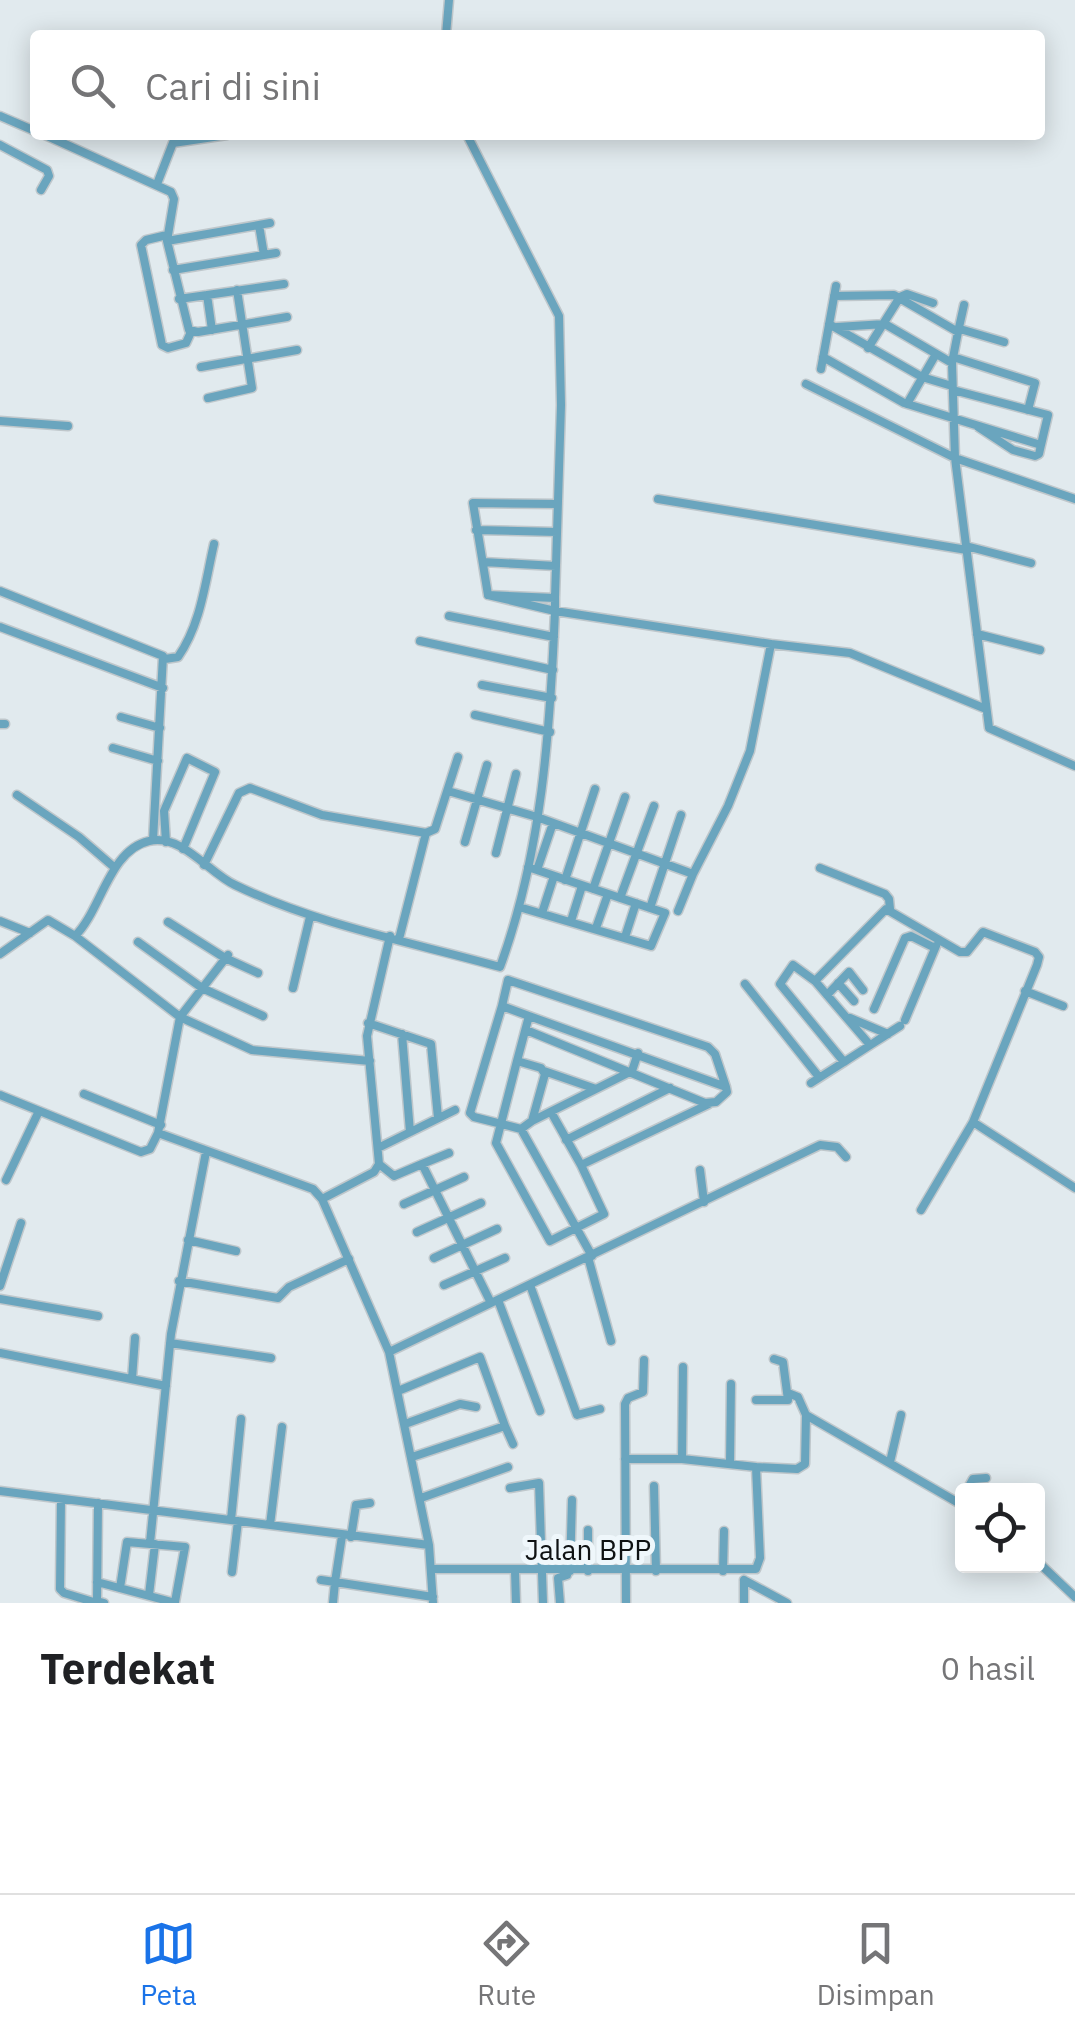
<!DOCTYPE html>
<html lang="id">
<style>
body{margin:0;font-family:"IBM Plex Sans",sans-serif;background:#f6f6f6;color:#202124}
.controls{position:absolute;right:30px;bottom:30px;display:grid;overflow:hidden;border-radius:10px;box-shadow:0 5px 25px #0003}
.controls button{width:90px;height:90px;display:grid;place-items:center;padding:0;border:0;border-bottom:2px solid #e0e0e0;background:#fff;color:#202124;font:50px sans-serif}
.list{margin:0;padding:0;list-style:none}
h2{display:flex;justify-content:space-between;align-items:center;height:130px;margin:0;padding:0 40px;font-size:42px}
h2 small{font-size:32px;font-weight:400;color:#757577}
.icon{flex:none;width:55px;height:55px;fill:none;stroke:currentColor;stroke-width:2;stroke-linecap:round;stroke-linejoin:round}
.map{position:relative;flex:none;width:1075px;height:1603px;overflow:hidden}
.search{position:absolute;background:#fff;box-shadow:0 5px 25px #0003;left:30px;right:30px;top:30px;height:110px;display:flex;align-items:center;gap:25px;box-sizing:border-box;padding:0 35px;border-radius:10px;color:#757577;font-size:38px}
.sheet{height:290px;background:#fff}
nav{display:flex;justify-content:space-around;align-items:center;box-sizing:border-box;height:140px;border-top:2px solid #e0e0e0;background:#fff;font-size:28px;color:#757577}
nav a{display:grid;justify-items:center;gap:5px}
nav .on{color:#1a73e8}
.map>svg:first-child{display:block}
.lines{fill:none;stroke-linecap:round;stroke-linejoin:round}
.street-casing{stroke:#bfc7cb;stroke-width:11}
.street{stroke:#6aa5be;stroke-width:8}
.labels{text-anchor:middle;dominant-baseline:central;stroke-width:10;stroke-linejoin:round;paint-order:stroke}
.street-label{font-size:28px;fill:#0e1112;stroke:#eff7fb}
</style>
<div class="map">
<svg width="1075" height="1603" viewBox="0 0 1075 1603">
<rect width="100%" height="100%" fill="#e1eaee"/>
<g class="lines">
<defs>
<path id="street" d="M446 35 449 0
M0 116 35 131
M45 135 171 192 174 199 167 241 189 330 198 332 287 317
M467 135 559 316 561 405 555 598V611L488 595 555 598
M173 143 227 135
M0 145 47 170 49 176 41 190
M157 184 176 135
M259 225 264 255
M167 235 146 240 141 245 162 345 168 348 186 343 191 332
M167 241 270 223
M173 270 276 253
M207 295 212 330
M834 296 894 295 958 332 964 305
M179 299 284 284
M829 324 922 377 952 386
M837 327 885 324 952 363
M960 329 1004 342
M958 332 952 363 955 458 989 728 1075 766
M868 348 900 297 907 294 933 303
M823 357 904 403 1041 445 1039 454 1035 456 1013 450 978 427
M953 357 1035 383 1028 410
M201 367 297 350
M821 369 836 286
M806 384 955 458 1075 499
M953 390 1048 415 1041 445
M208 398 252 388 237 290
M907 404 936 354
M0 421 68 426
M658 499 967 550
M476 530 557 532
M966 546 1031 563
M483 562 556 566
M0 591 163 656 153 840
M488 595 473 503 558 504
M449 616 554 637
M0 627 163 688
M977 634 1040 650
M420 641 553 670
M165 659 178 657C201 624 205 583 214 544
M482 685 552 698
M475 715 550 732
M121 717 160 728
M0 724H5
M113 748 158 761
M448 791 537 817 693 874 678 911
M17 795 79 837 115 868
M426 833 435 829 458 757
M166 842 164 811 187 758 215 772 183 849
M465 842 487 765
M496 853 516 774
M204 865 239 793 250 788 322 815 426 833 399 939
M820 868 885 894 889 899 890 909
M537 870 553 823
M693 874 728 806 750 751 771 644
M565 880 595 789
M593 889 625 797
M620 898 654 806
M519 907 651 946 665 913 528 867
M650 908 681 815
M542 913 554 876
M0 921 30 933
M571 921 582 886
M168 922 225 958 258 973
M596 928 608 894
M75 936C101 911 109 850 149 841 181 833 209 873 235 885 318 925 411 942 500 967 542 852 550 732 555 611L771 644 850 653 986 709
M390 936 367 1036 379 1164 374 1172 322 1199 389 1352 429 1545
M625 937 636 903
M138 942 202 988 263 1016
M0 954 48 920 75 936 180 1017 252 1050 370 1061
M228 955 180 1017 158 1133 313 1189 322 1199
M815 981 886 909 960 952H967L983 932 1035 952 1039 957 1037 965 973 1122 1075 1188
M838 983 854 1001
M745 984 819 1077
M293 988 310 917
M1025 991 1063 1006
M827 995 849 972 863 990
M502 1006 470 1113 474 1117 521 1129
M874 1009 905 938 911 936 935 948
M850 1018 888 1034
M905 1020 936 946
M368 1023 431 1044 438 1118
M526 1030 705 1103 716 1102 727 1092 726 1087 529 1016
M402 1034 410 1132
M870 1045 815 981 793 965 780 984 844 1062C863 1050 881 1038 900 1026
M517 1061 496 1143 550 1241 604 1214 581 1165 709 1104
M544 1071 596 1089
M811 1083 844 1062
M84 1094 161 1125
M0 1095 141 1152 150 1149 158 1133
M551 1112 581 1165
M532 1121 632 1071 638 1053
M566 1140 670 1088
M378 1148 455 1110
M379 1164 394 1176 422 1164 491 1303
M422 1164 449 1153
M700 1170 704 1202
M6 1180 39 1111
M404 1204 464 1177
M921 1210 973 1122
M417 1232 481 1203
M188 1240 236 1251
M592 1256 521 1129 532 1121 545 1074 541 1068 517 1061 529 1016 502 1006 508 980 708 1047 715 1054 726 1087
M588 1257 611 1341
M434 1258 497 1229
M179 1281 278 1298 289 1287 349 1259
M444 1285 505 1258
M530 1285 577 1415 600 1409
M0 1286 21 1223
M0 1299 98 1316
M498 1300 540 1411
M170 1343 271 1358
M389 1352 820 1145 837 1147 846 1157
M0 1353 166 1386
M132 1379 135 1338
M398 1391 480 1357 505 1426 412 1457
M756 1400H788L783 1362 774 1359
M806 1415 962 1505
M405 1424 460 1404 476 1407
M505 1426 513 1444
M625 1459H682L683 1367
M682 1459 756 1467
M890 1462 901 1415
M730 1464 731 1384
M654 1486 656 1571
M510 1488 539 1483 543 1603
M967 1490 973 1479 986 1478
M0 1491 429 1545 433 1603
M421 1498 508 1467
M61 1499 60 1589 64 1593 97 1603
M98 1503 97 1601 104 1603
M231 1520 241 1419
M270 1525 282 1427
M342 1536 335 1582 433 1597
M351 1537 356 1505 370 1503
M150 1543 171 1334 206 1152
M1038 1562 1075 1597
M432 1569H756L760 1558 756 1467 797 1469 805 1464 806 1415 798 1397 788 1393
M515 1571 516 1603
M570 1571 572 1500
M588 1571V1530
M723 1571 724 1531
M232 1572 238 1521
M321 1580 335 1582 333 1603
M744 1580 787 1603
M744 1580V1603
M97 1582 172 1602H175L185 1547 127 1542 120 1588
M149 1595 155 1544
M560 1603 558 1578 567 1575
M626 1603 625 1404 628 1398 643 1392 644 1360"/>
</defs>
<use href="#street" class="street-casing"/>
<use href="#street" class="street"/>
</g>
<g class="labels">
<g class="street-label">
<text x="588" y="1549">Jalan BPP</text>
</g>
</g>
</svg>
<div class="controls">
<button><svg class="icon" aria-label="locate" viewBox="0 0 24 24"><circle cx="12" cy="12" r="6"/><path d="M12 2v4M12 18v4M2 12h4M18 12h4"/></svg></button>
</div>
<div class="search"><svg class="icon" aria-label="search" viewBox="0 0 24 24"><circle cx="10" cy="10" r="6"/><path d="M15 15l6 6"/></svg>Cari di sini</div>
</div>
<section class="sheet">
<h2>Terdekat<small>0 hasil</small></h2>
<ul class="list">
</ul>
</section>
<nav>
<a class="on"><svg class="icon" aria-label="map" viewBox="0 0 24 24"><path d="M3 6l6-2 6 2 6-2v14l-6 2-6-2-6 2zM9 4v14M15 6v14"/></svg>Peta</a>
<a><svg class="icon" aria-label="directions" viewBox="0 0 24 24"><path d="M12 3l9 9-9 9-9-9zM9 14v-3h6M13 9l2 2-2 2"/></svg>Rute</a>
<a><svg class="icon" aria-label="saved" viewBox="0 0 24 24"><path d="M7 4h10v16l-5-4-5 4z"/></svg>Disimpan</a>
</nav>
